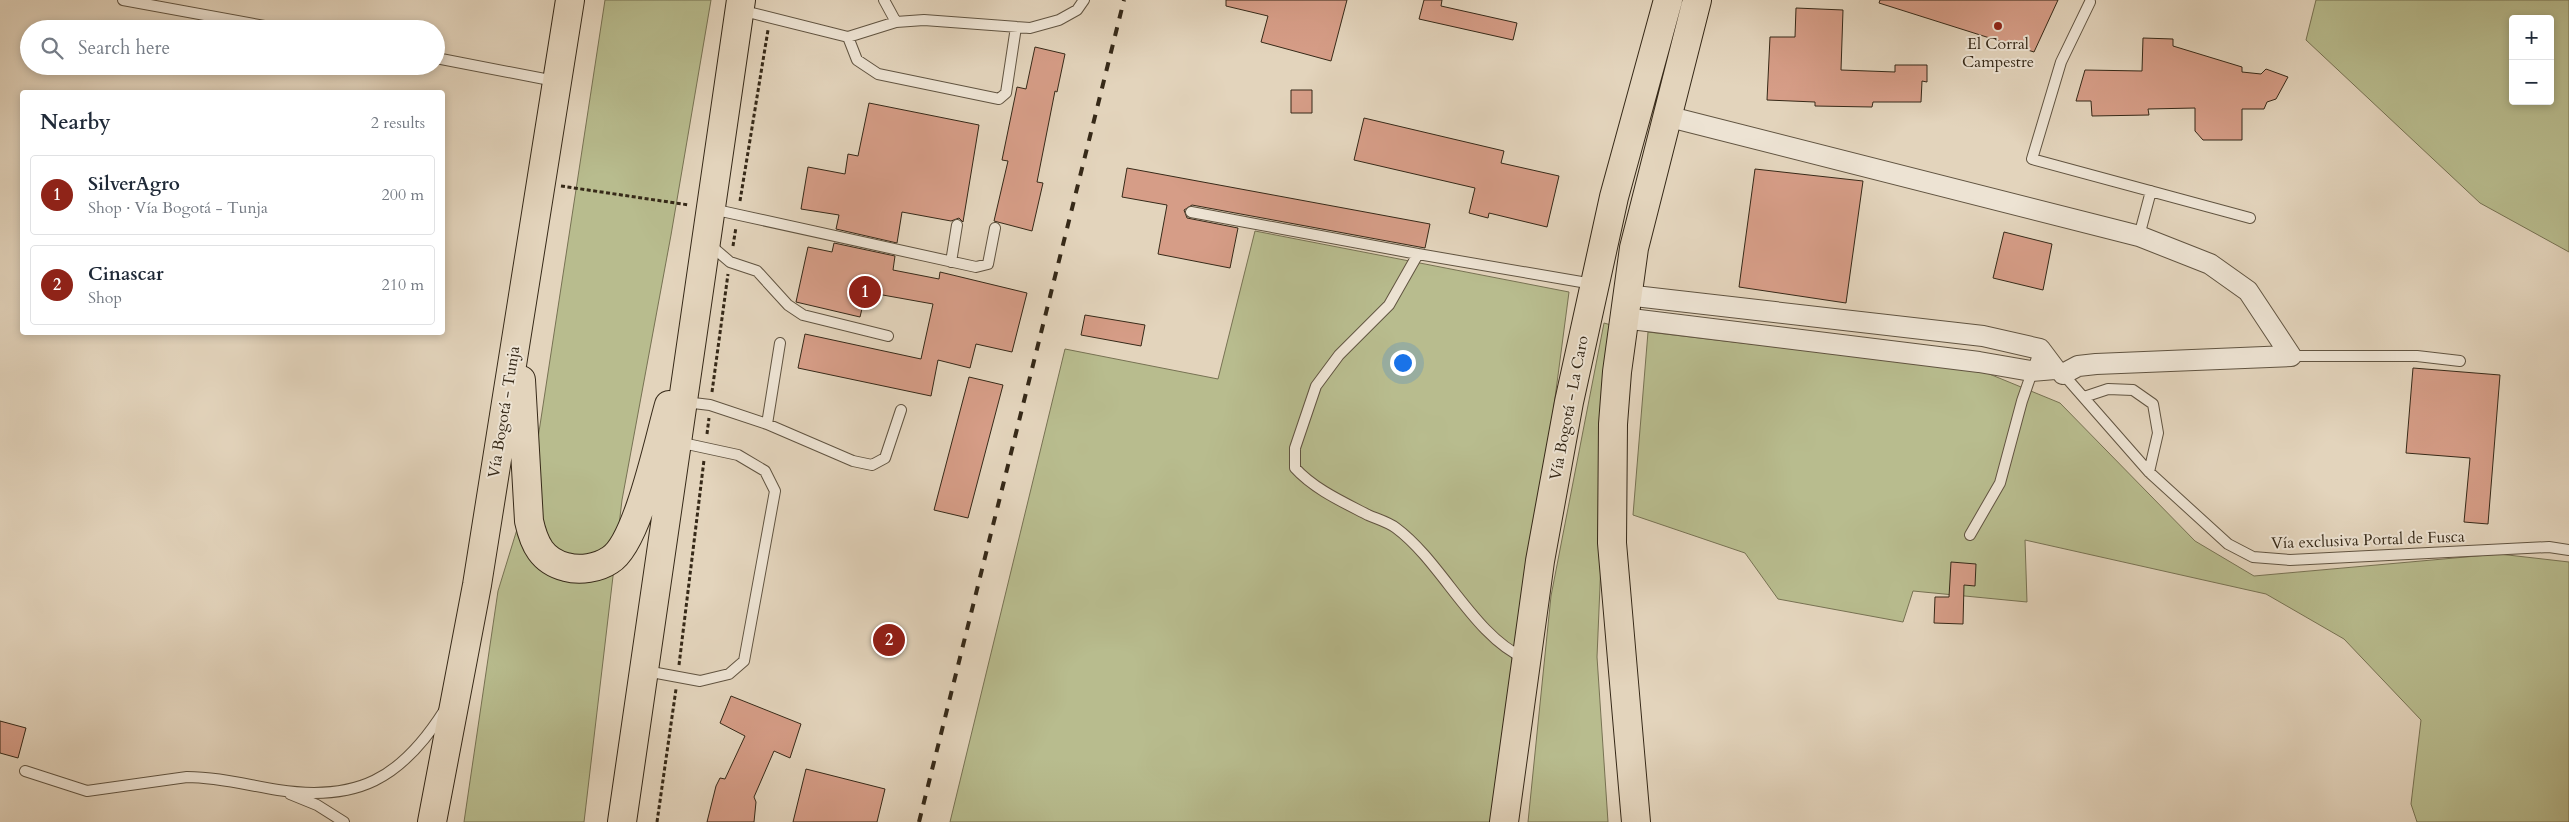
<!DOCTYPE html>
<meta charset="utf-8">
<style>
body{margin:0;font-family:Cardo,serif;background:#f2f2f3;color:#1f2937}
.controls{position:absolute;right:15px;top:15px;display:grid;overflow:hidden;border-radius:5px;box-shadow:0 2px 8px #0003}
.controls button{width:45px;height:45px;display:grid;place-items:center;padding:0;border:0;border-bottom:1px solid #e0e1e3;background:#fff;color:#1f2937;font:25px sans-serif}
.you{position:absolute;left:1402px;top:362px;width:18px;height:18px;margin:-12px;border:4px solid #fff;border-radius:50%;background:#1a73e8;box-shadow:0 0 0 8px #1a73e833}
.badge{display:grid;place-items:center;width:32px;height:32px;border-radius:50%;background:#8f2418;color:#fff;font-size:16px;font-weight:700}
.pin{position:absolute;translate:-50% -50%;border:2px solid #fff;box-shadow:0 1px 5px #0006}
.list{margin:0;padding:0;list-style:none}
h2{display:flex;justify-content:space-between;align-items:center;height:65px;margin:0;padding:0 20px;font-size:21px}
h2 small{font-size:16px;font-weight:400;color:#747a83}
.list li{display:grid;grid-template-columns:32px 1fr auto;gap:15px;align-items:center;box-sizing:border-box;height:80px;margin:0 10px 10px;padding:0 10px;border:1px solid #e0e1e3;border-radius:5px}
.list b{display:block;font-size:19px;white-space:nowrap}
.list p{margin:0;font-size:16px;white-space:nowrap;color:#747a83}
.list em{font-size:16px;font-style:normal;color:#747a83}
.icon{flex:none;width:28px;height:28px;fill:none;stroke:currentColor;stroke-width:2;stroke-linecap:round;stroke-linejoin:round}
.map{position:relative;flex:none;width:2569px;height:822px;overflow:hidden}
.search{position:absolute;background:#fff;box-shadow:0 2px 8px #0003;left:20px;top:20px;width:425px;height:55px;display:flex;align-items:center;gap:12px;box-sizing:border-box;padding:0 18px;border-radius:28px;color:#747a83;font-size:19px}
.panel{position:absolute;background:#fff;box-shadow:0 2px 8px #0003;left:20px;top:90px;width:425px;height:245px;border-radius:5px}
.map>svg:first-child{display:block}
.green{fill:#b8bc8e;stroke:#777253;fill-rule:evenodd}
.building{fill:#d69d87;stroke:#362918}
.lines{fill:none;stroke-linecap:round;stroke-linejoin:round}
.lane-casing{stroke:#615441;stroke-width:12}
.street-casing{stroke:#615441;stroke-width:22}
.primary-casing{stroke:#362918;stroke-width:30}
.highway-casing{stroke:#362918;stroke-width:30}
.path{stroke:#362918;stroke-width:3;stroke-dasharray:4 2.5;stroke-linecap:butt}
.lane{stroke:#ede3d3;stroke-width:10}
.street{stroke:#ede3d3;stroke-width:20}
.primary{stroke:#e3d4bc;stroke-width:28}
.highway{stroke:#e3d4bc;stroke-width:28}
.rail{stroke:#362918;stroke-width:4;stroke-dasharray:9 9;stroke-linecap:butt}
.poi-dot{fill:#8f2418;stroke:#ede3d3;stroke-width:2}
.labels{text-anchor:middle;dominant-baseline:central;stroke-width:4;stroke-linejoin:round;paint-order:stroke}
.poi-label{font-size:16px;fill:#362918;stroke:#ede3d3}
.street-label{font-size:16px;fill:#362918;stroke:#ede3d3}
</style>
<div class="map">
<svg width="2569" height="822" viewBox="0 0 2569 822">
<rect width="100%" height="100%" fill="#e3d4bc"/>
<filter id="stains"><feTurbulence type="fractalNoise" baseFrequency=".004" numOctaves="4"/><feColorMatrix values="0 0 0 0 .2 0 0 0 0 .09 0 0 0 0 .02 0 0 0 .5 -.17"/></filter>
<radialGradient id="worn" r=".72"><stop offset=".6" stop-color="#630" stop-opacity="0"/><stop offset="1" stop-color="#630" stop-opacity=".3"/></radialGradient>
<path class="green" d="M605 0H711L671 235 622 500 584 822H464L498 591 531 484Z
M2316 0H2569V252L2480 203 2306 40ZM2513 19H2550V101H2513Z
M1255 231 1569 292 1499 822H950L1065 349 1218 379Z
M1604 323 1611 325 1597 657 1608 822H1528L1551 596Z
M1648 332 1982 371 2060 403 2195 541 2254 576 2499 554 2569 562V822H2417L2411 804 2421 720 2344 639 2266 594 2025 540 2027 602 1913 591 1903 622 1778 599 1745 553 1633 515Z"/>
<path class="building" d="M1226 0H1347L1331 61 1261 42 1268 16 1226 6Z
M1424 0H1442L1441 6 1517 23 1513 40 1419 19Z
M1880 0H2058L2034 52 1879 3Z
M1796 8 1843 10 1841 70 1895 72V65H1927V82L1922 81 1921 102H1873L1872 107 1815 106V102L1767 100 1770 37H1795Z
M2143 38 2173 39V46L2242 67V72L2261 74 2266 69 2288 77 2276 99 2267 102 2264 109H2242V140H2203L2195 131V108L2148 109 2149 115 2092 116 2091 101H2076L2085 70 2142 71Z
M1035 47 1065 54 1057 92 1055 91 1037 182 1043 183 1032 231 994 221 1008 161 1002 160 1017 87 1026 89Z
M1291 90H1312V113H1291Z
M869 103 979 125 963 222 959 218 951 221 902 212 897 243 836 229 839 215 801 209 808 167 845 174 848 154 858 156Z
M1364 118 1504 151 1501 163 1559 176 1547 227 1489 213 1488 218 1469 213 1475 188 1354 160Z
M1127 168 1430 224 1425 248 1192 205 1184 210 1187 218 1238 228 1230 268 1158 254 1167 205 1122 197Z
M1755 169 1863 181 1846 303 1739 287Z
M2004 232 2052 244 2043 290 1993 278Z
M834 243 895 256 893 270 939 279 940 272 1027 293 1012 352 976 344 970 368 938 360 931 396 798 368 805 334 921 359 933 304 866 292 860 317 796 302 808 247 832 252Z
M1085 315 1145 325 1141 346 1081 335Z
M2413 368 2500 375 2488 524 2464 522 2470 458 2406 453Z
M969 377 1003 385 968 518 934 510Z
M1951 562 1976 564 1975 586 1964 585 1963 624 1934 623 1935 597H1949Z
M731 696 801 724 790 758 774 751 754 797 756 802 754 822H707L716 786 720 778 725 779 745 736 720 723Z
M0 721 26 728 18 758 0 753Z
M806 769 885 789 877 822H793Z"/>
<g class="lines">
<defs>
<path id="lane" d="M123 0 281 29
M884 0 896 22
M2090 2 2061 62 2032 159 2250 218
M740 10 848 37 896 22 924 20 1030 28 1059 20 1077 10 1084 0
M848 37 857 60 878 74 999 99 1006 93 1016 27
M436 58 555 81
M712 209 976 267 988 264 995 228
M1191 212 1418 254
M2139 236 2151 191
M709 244 730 262 757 271 788 305 803 315 888 336
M951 262 957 225
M2291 356H2417L2460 361
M2063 374 2149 472 2228 544 2253 557 2290 560 2549 547 2569 550
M2084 397 2108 389 2133 390 2153 404 2158 433 2149 472
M685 402 710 405 767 424 853 461 872 465 885 458 901 410
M767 424 780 343
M1970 535 2000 483 2022 401 2040 349
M1526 659C1474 637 1442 562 1396 528 1388 522 1377 519 1368 515 1343 502 1314 489 1295 468V448L1316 386 1339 355 1389 305 1418 254 1593 284
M646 671 700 681 729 674 744 661 775 491 765 471 738 455 678 442
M25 771 87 791 187 777C217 777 247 785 278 790 357 802 401 779 444 711
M290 794 317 805 344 822"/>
<path id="street" d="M1666 116 2139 236 2210 264 2248 291 2291 356
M1626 295 1983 336 2040 349 2055 369
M1623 318 1979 362 2031 371 2055 369
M2063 374 2078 366 2096 364 2291 356"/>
<path id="primary" d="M1504 822 1540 561 1569 402 1614 197 1668 0
M1636 822 1612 543 1613 424 1617 372 1634 248 1697 0"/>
<path id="highway" d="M521 380 529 521C534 544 542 561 566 567 580 571 598 568 610 560 638 543 659 439 669 405
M432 822 477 585 570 0
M622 822 741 0"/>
</defs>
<use href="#lane" class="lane-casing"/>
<use href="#street" class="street-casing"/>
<use href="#primary" class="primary-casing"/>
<use href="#highway" class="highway-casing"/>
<path class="path" d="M561 186 689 205
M740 201 768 30
M733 246 736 227
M712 392 728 274
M707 434 709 418
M679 665 704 460
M657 822 676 689"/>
<use href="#lane" class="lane"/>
<use href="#street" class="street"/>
<use href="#primary" class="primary"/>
<use href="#highway" class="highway"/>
<path class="rail" d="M919 822 1124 0"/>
</g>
<circle class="poi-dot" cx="1998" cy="26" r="5"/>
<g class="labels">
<g class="poi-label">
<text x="1998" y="44">El Corral<tspan x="1998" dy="18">Campestre</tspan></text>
</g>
<g class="street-label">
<text transform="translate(1569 408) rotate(-79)">Vía Bogotá - La Caro</text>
<text transform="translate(504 412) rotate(-81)">Vía Bogotá - Tunja</text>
<text transform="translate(2368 540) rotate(-2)">Vía exclusiva Portal de Fusca</text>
</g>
</g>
<rect width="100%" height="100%" filter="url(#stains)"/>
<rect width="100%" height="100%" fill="url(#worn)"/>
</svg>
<div class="controls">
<button>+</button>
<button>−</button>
</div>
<div class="you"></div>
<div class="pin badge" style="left:865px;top:292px">1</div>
<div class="pin badge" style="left:889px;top:640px">2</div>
<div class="search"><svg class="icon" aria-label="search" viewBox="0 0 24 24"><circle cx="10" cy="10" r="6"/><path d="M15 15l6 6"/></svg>Search here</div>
<section class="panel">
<h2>Nearby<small>2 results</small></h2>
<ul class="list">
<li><span class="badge">1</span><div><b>SilverAgro</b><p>Shop · Vía Bogotá - Tunja</p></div><em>200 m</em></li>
<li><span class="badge">2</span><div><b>Cinascar</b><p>Shop</p></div><em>210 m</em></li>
</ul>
</section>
</div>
